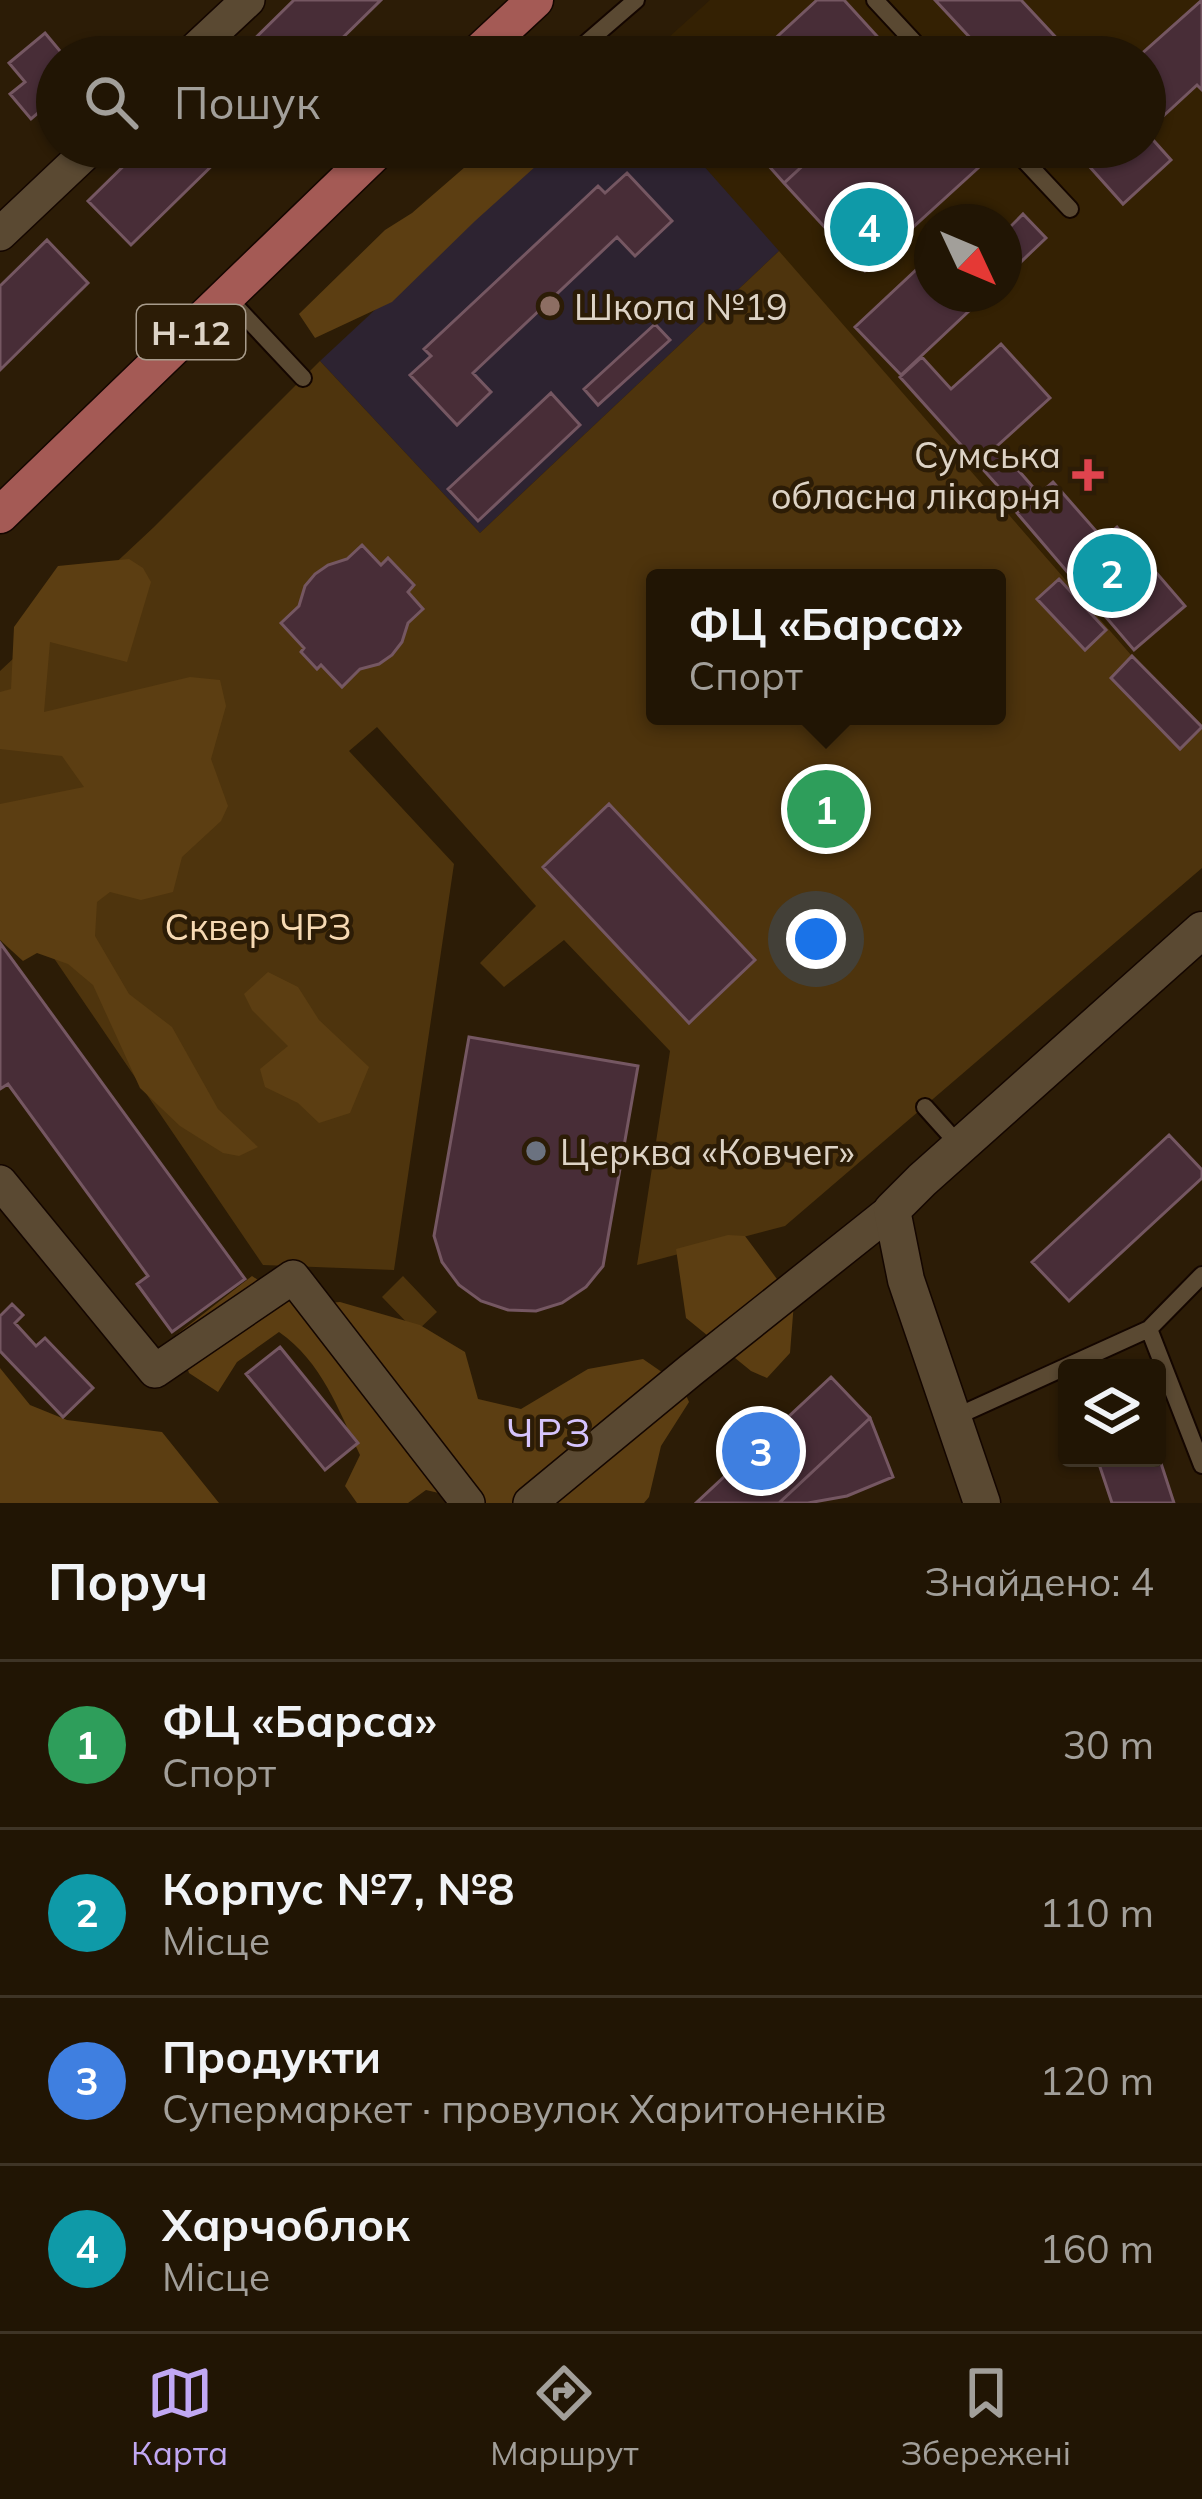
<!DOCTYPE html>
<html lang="uk">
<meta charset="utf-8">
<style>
body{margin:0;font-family:Mulish,sans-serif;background:#291e0e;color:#f1f3f6}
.controls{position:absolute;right:36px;bottom:36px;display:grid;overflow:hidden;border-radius:12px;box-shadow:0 3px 9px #0004}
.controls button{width:108px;height:108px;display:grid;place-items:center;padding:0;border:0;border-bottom:3px solid #3e3426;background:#211504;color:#f1f3f6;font:60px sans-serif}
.compass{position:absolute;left:914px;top:204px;width:108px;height:108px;border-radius:50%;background:#211504;box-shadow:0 3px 9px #0004;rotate:134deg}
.you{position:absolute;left:816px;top:939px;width:42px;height:42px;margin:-30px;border:9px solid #fff;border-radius:50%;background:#1a73e8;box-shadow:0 0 0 18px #1a73e833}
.badge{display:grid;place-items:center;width:78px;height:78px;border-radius:50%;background:#c1a8f3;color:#fff;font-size:39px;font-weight:700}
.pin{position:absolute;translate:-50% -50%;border:6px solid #fff;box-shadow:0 3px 12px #0006}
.popup{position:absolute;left:646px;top:569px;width:360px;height:156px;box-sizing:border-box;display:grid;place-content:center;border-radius:12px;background:#211504;filter:drop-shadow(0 3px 9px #0005);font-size:39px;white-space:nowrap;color:#a29f9a}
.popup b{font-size:45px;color:#f1f3f6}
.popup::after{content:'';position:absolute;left:50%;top:100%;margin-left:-24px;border:24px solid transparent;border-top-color:#211504}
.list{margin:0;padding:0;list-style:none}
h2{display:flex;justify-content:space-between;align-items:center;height:156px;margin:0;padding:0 48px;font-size:51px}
h2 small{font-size:39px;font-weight:400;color:#a29f9a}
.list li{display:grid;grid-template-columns:78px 1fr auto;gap:36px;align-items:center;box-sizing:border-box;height:168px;padding:0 48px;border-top:3px solid #3e3426}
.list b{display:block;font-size:45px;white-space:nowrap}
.list p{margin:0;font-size:39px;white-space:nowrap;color:#a29f9a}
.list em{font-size:39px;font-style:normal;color:#a29f9a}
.icon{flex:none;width:66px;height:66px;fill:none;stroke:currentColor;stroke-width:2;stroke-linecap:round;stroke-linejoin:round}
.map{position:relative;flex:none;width:1202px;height:1503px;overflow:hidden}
.search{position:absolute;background:#211504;box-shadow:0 3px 9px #0004;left:36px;right:36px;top:36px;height:132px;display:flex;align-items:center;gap:30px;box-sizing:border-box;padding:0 42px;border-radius:66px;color:#a29f9a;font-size:45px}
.sheet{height:828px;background:#211504}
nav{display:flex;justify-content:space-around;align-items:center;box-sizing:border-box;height:168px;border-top:3px solid #3e3426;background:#211504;font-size:33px;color:#a29f9a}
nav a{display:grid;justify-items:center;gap:6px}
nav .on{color:#c1a8f3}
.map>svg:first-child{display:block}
.built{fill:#342103;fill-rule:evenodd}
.education{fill:#2d2331}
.green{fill:#4e340d;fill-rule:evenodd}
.forest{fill:#5c3e12}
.building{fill:#482d37;stroke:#755762;stroke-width:3}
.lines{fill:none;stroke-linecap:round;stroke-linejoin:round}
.lane-casing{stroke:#140600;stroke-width:20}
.street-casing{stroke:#140600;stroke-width:36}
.secondary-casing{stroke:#140600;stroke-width:39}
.primary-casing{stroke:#140600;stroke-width:39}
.lane{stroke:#5a4932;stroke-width:16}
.street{stroke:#5a4932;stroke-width:33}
.secondary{stroke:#5a4932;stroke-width:36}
.primary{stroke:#a45a55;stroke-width:36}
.education-dot{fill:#8d6e63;stroke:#2c1c06;stroke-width:4.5}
.health-dot{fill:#e0444e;stroke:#2c1c06;stroke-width:4.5}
.worship-dot{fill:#6b7280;stroke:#2c1c06;stroke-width:4.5}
.labels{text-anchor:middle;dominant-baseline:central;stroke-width:9;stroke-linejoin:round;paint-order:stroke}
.shield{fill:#2c1c06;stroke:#a89c8c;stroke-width:3}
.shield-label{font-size:33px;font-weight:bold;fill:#ddd3c6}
.poi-label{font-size:36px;fill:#ddd3c6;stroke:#2c1c06;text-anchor:start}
.park-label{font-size:36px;fill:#f6d9b3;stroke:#2c1c06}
.neighbourhood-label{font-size:39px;letter-spacing:3px;fill:#d6c4fd;stroke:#2c1c06}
</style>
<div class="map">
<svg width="1202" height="1503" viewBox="0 0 1202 1503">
<rect width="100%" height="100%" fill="#2c1c06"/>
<path class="built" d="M710 0H1202V727L1132 656 687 147H1145V57H647ZM932 222H1004V294H932Z"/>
<path class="education" d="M550 147H687L779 251 480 533 320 361Z"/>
<path class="green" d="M779 251 1132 656 1202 727V868L785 1226 637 1265 670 1051 564 940 504 987 480 963 536 906 377 727 349 751 454 864 394 1270 263 1265 0 879V671L154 527 320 361 480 533ZM655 578H997V716H655Z
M403 1276 437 1312 416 1332 382 1297Z"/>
<path class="forest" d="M488 147H557L475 221 392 302 315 338 299 314 385 230 412 213Z
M129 559 143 568 151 582 127 662 50 642 44 712 190 677 220 680 226 706 211 759 228 806 221 821 182 857 173 892 141 900 110 892 97 902 95 936 129 994 172 1027 218 1109 258 1147 239 1156 223 1153 180 1126 140 1088 93 985 68 964 37 953 23 961 0 940V804L84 787 62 756 0 749V692L11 689 14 627 58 566Z
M268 972 298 987 319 1020 369 1067 350 1113 319 1123 298 1103 265 1087 260 1069 288 1046 252 1010 244 994Z
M728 1235 745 1236 794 1302 790 1353 767 1378 751 1371 686 1318 676 1249Z
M252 1276 297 1306 340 1302 420 1325 465 1352 478 1399 521 1409 588 1369 643 1359 682 1386 689 1402 661 1446 649 1497 644 1503H481L426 1490 408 1503H357L345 1486 360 1455C338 1409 322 1362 279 1332L237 1362 218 1392 189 1373 176 1335Z
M0 1368 30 1405 67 1420 162 1432 219 1503H0Z"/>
<path class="building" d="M294 0H381L323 57H236Z
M817 0H844L896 57H755Z
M935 0H1021L1062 44 1048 57H988Z
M1202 0V90L1197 85 1146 132 1171 160 1123 204 1072 147H1145V57H1138Z
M45 33 65 57H57V97L31 119 10 94 25 82 9 63Z
M143 147H231L131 245 88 201Z
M752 147H823L784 183Z
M823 147H978L989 158 865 271 784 183Z
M627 173 672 221 635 256 617 237 473 373 491 392 457 425 410 375 431 356 424 349 598 186 605 193Z
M1023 214 1046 238 1004 278V233Z
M47 240 88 283 0 370V286Z
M932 255V294H987L901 375 855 327Z
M655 324 670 340 598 405 584 389Z
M1001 344 1050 398 997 446 1033 487 1014 504 900 377 922 357 951 389Z
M551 393 580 425 478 521 448 489Z
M1053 482 1103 539 1117 527 1185 606 1134 650 1017 513Z
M362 545 381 565 388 558 414 585 408 592 423 609 408 623 402 642 392 655 379 664 360 669 342 687 321 665 317 669 301 652 304 648 281 623 299 606 305 586 315 574 328 565 347 559Z
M1059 579 1106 630 1085 650 1037 599Z
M1132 656 1202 727 1180 749 1111 678Z
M609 804 755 960 689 1023 543 867Z
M0 943 245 1279 172 1332 137 1284 148 1276 8 1084 0 1089Z
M469 1037 638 1066 603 1266 586 1287 562 1303 536 1311 508 1310 481 1301 459 1285 442 1262 434 1236Z
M1169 1135 1202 1170V1178L1069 1301 1032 1262Z
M12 1304 23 1315 15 1323 36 1346 45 1338 93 1388 63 1417 0 1351V1316Z
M280 1347 358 1443 325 1470 246 1374Z
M831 1377 870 1418 779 1503H696Z
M870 1418 893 1477 847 1496 808 1503H779Z
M1157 1451 1174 1503H1112L1097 1458H1157Z"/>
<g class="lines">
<defs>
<path id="lane" d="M875 0 928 57
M570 57 636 0
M1012 147 1070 209
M227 297 303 378
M925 1107 960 1146
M1202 1275 1149 1329 1202 1465
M953 1418 1149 1329"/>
<path id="street" d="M187 57 248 0
M0 234 92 147
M0 1182 155 1371 293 1277 468 1503
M530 1503 691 1370 892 1210"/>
<path id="secondary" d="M982 1503 906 1280 892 1210 922 1180 1202 930"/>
<path id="primary" d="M474 57 535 0
M0 515 381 147"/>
</defs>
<use href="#lane" class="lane-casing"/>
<use href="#street" class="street-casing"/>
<use href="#secondary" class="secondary-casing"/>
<use href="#primary" class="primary-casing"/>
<use href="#lane" class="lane"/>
<use href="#street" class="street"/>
<use href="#secondary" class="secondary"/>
<use href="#primary" class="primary"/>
</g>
<circle class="education-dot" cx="550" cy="306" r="12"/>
<path class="health-dot" d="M1082 457h12v12h12v12h-12v12h-12v-12h-12v-12h12z"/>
<circle class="worship-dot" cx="536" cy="1151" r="12"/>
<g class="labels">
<rect class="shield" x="137" y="305" width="108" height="54" rx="9"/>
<g class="shield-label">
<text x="191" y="332">Н-12</text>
</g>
<g class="poi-label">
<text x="574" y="306">Школа №19</text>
<text x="1061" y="454" text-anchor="end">Сумська<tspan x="1061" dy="41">обласна лікарня</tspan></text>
<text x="560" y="1151">Церква «Ковчег»</text>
</g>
<g class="park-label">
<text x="258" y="926">Сквер ЧРЗ</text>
</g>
<g class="neighbourhood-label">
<text x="550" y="1432">ЧРЗ</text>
</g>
</g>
</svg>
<div class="controls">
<button><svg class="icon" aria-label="layers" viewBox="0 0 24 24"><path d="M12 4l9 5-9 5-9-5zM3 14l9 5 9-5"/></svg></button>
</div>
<svg class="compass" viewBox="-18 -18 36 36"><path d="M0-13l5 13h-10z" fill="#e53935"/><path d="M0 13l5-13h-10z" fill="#a29f9a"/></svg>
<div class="you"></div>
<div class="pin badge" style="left:826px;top:809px;background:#2e9e5b">1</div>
<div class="popup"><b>ФЦ «Барса»</b>Спорт</div>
<div class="pin badge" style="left:1112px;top:573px;background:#0f9aa8">2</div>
<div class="pin badge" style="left:761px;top:1451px;background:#3f7fe0">3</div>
<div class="pin badge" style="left:869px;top:227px;background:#0f9aa8">4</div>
<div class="search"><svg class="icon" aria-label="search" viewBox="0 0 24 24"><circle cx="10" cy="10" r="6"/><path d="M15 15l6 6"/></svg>Пошук</div>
</div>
<section class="sheet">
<h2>Поруч<small>Знайдено: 4</small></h2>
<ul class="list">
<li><span class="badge" style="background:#2e9e5b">1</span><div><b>ФЦ «Барса»</b><p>Спорт</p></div><em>30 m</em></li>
<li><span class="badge" style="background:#0f9aa8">2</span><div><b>Корпус №7, №8</b><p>Місце</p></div><em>110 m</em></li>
<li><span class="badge" style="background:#3f7fe0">3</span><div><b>Продукти</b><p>Супермаркет · провулок Харитоненків</p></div><em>120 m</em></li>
<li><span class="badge" style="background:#0f9aa8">4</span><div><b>Харчоблок</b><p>Місце</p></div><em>160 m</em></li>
</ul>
</section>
<nav>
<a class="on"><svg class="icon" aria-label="map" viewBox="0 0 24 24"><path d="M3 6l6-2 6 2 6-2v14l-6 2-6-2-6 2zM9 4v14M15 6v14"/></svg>Карта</a>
<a><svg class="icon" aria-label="directions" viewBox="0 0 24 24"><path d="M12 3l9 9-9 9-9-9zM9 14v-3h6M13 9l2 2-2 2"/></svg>Маршрут</a>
<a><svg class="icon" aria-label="saved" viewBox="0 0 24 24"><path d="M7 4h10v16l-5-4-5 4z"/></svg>Збережені</a>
</nav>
